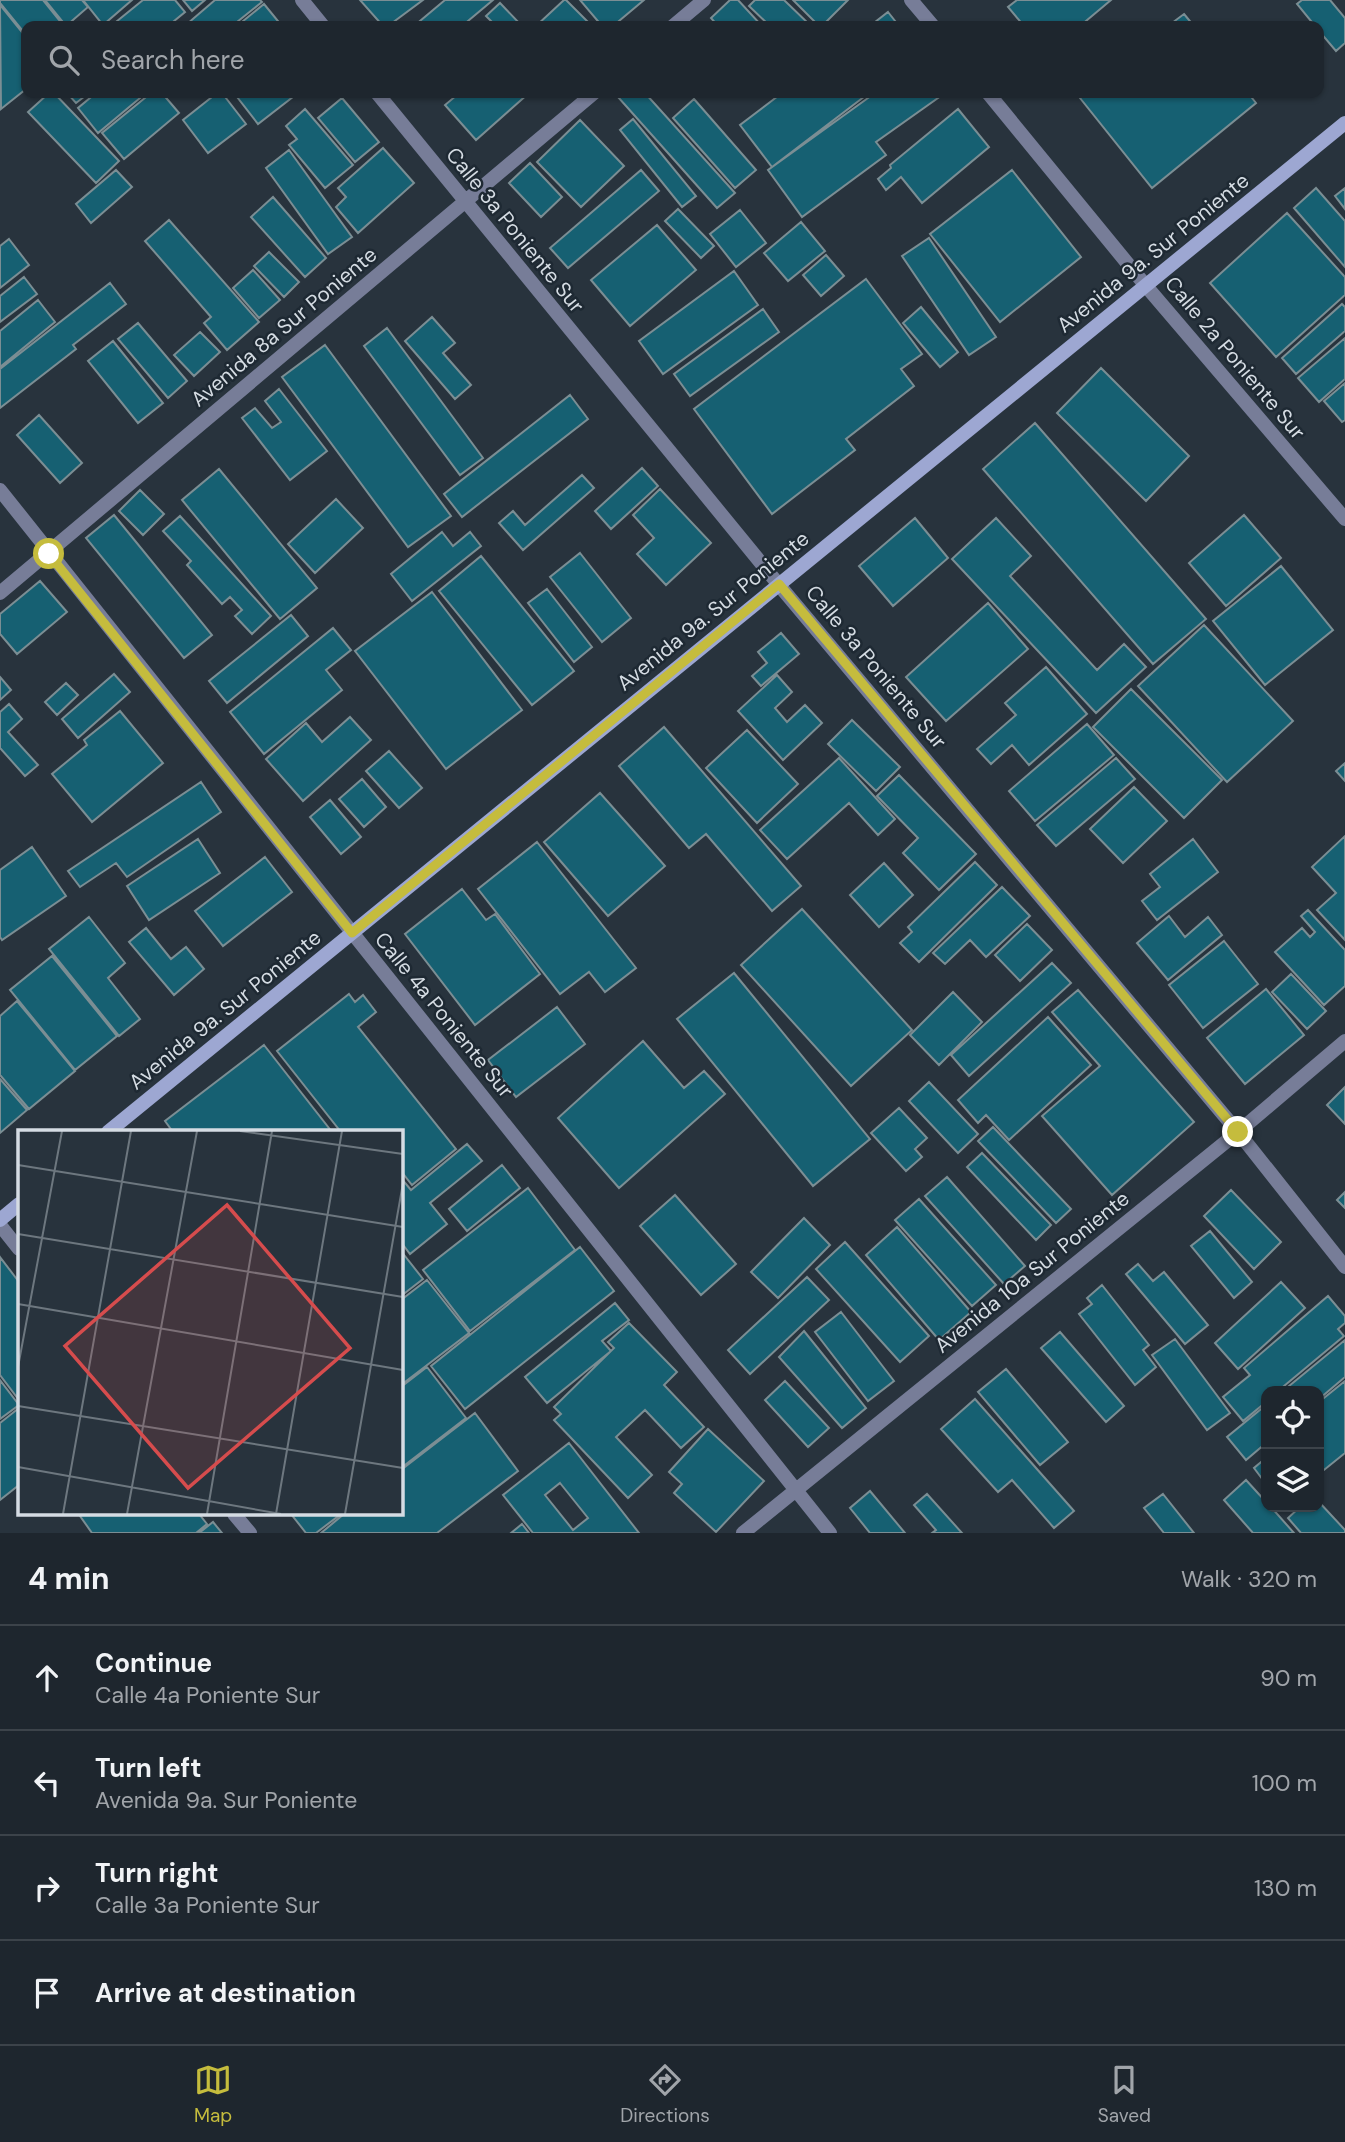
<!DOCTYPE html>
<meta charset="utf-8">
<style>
body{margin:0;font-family:"DM Sans",sans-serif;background:#262e36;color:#f1f3f6}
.controls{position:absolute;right:21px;bottom:21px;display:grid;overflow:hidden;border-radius:14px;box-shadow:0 2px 5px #0004}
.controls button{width:63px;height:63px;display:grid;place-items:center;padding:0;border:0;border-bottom:2px solid #3c434a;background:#1e262e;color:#f1f3f6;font:35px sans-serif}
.stop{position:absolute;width:21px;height:21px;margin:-16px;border:5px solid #c5bc3d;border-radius:50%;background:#fff}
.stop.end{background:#c5bc3d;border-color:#fff;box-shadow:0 2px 7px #0008}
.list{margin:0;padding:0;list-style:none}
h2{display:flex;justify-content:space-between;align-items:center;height:91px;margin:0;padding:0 28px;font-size:30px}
h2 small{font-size:23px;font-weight:400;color:#a1a5aa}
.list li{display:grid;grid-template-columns:46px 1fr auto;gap:21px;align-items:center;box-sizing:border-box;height:105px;padding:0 28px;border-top:2px solid #3c434a}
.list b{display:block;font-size:26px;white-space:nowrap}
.list p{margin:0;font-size:23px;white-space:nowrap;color:#a1a5aa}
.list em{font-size:23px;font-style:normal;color:#a1a5aa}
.icon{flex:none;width:38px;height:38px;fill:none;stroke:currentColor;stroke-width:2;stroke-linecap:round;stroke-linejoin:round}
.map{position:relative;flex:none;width:1345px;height:1533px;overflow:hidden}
.search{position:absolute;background:#1e262e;box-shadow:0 2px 5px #0004;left:21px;right:21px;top:21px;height:77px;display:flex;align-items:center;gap:18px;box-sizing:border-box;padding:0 24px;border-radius:14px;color:#a1a5aa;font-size:26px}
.sheet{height:511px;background:#1e262e}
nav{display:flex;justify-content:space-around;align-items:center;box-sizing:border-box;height:98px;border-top:2px solid #3c434a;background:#1e262e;font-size:19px;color:#a1a5aa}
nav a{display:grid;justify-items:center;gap:4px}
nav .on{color:#c5bc3d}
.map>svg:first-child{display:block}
.building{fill:#166072;stroke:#7b8e94;stroke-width:2;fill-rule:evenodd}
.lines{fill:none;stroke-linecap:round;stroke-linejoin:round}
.minor{stroke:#777d98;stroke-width:14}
.secondary{stroke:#9da7d2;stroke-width:14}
.route{stroke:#c5bc3d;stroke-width:9}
.labels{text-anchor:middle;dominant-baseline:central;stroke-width:5;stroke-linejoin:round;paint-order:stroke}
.street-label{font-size:21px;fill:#d5dce3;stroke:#1e2933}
.inset-road{fill:none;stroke:#6d777f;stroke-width:2}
.view{fill:#d64c4d;fill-opacity:0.15;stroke:#d64c4d;stroke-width:3.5}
.inset-edge{fill:none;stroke:#d5dce3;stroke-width:3.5}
</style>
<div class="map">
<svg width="1345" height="1533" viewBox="0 0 1345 1533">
<rect width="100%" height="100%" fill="#28333d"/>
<path class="building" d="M0 0H43L64 26H26V35L0 3Z
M45 0H82L88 7 66 26Z
M83 0H132L103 25Z
M143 0H175L185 12 168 26H111Z
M183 0H205L192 11Z
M215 0H260L262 2 232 26H189L187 24Z
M360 0H423L388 26H383Z
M445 0H493L462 26H414Z
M564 0H566L592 26H536Z
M580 0H644L613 26H602Z
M730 0H738L762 26H718L711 18Z
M755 0H784L811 26H770L749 6Z
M793 0H848L822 26H819Z
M1017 0H1111L1080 26H1024L1008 7Z
M1302 0H1330L1345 18V43L1336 51 1319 31V26H1315L1297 4Z
M500 3 522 26H496L486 16Z
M264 4 282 26H237Z
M0 5 26 37V89L1 109Z
M888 12 899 26H870Z
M1184 14 1194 26H1168Z
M49 93H54L119 161 96 183 28 112Z
M67 93H89L76 103Z
M96 93H146L98 133 78 108Z
M151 93H162L179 113 124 159 102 133Z
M217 93H222L246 124 208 153 183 120Z
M234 93H298L258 124Z
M455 93H529L476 140 445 105 457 95Z
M622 93H645L735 193 717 208 618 97Z
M782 93H869L772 167 740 125Z
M875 93H945L876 142 886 155 802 217 768 170Z
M1087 93H1248L1256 103 1152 188 1080 98Z
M342 98 379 142 355 162 318 118Z
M694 99 756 170 735 188 673 118Z
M305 109 353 165 325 188 289 145 297 139 286 126Z
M958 109 989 147 922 203 901 177 886 190 878 179 891 168 890 165Z
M633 119 696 196 682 207 620 130Z
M580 120 624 166 581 207 537 162Z
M383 148 414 183 358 233 336 207 346 197 338 188Z
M289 150 352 237 328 254 266 168Z
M530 163 562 197 541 217 509 183Z
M116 170 132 187 91 223 76 204Z
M641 170 659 191 568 268 550 248Z
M1012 170 1081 257 1000 322 930 234Z
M1316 188 1345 221V267L1294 208Z
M1345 188V209L1335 196Z
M273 197 326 258 305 277 251 217Z
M678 209 714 246 701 258 665 221Z
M740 210 766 243 736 267 710 234Z
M1287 213 1345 277V295L1276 357 1210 283Z
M169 220 259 322 227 350 204 323 211 317 145 241Z
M801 222 825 251 788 281 764 253Z
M657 225 696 270 630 326 591 280Z
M929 238 996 337 969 355 902 256Z
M9 239 29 265 0 288V246Z
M269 252 299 282 284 297 254 266Z
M826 255 844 276 821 296 803 275Z
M253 270 280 300 259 318 233 288Z
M734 271 758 305 663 374 639 341Z
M24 277 37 294 0 322V296Z
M866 279 922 354 901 369 914 386 846 439 855 450 772 514 694 409Z
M110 283 126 304 73 345 76 349 0 408V369Z
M38 300 55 322 0 367V331Z
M1342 304 1345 307V331L1296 374 1282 358Z
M921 307 958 352 940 367 903 323Z
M763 309 779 332 690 396 674 374Z
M432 317 455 343 443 353 471 385 455 399 405 341Z
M138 323 187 381 168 398 118 339Z
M387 328 483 458 460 475 364 346Z
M200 332 220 352 194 376 174 355Z
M1345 338V379L1319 402 1298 378Z
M113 341 163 403 138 423 88 361Z
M325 345 451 516 408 547 282 377Z
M1101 368 1189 456 1146 501 1057 413Z
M1345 383V420L1342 422 1324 401Z
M279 389 327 451 290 480 242 418 255 408 272 428 281 422 265 401Z
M570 395 588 419 462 517 444 494Z
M39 415 82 463 60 483 17 435Z
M1035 423 1206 619 1153 664 983 469Z
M642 468 658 486 611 529 595 511Z
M219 469 317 588 280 619 182 500Z
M582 475 594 488 523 550 499 523 513 511 525 525Z
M660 489 711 543 666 585 637 554 654 538 633 515Z
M140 490 164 514 143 535 119 511Z
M336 499 363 528 315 573 288 544Z
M114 515 212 635 184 658 86 538Z
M1244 515 1281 558 1226 606 1189 563Z
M180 516 271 616 252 634 235 616 242 610 230 597 222 604 187 565 191 561 163 531Z
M915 518 948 558 893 606 859 566Z
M996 518 1031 556 1010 576 1097 670 1124 644 1146 667 1096 713 952 559Z
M442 532 453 546 470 532 481 546 412 601 391 574Z
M580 553 631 618 602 642 550 577Z
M481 556 574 671 532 705 439 591Z
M1281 566 1333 630 1265 685 1213 621Z
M40 581 67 612 17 654 0 634V614Z
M547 589 592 647 574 662 528 603Z
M432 592 522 710 446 769 355 651Z
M988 603 1028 649 946 721 906 677Z
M291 615 308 636 227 703 209 681Z
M1204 625 1293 721 1227 782 1138 686Z
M333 628 351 650 326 670 342 690 264 754 230 712Z
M781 633 799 654 761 686 752 676 767 663 758 652Z
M1046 667 1087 714 1029 765 1012 745 991 764 977 749 1016 715 1005 703Z
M114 674 130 692 78 738 62 719Z
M777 675 792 692 775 708 787 722 805 705 822 723 783 760 738 711Z
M0 677 11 690 0 700Z
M66 683 78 695 57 715 45 702Z
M1131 689 1222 780 1184 818 1093 727Z
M9 704 22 719 8 732 38 765 25 776 0 748V712Z
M120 711 163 763 92 822 52 774 87 745 84 740Z
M350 717 371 740 303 801 266 759 306 723 322 742Z
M852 720 900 767 876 791 828 744Z
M1087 724 1114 755 1035 821 1009 791Z
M664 727 801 886 772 911 706 834 689 848 619 766Z
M747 730 798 784 757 823 706 768Z
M389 751 422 788 399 808 366 771Z
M839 758 895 819 878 835 849 803 787 859 760 830Z
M1116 758 1135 779 1056 846 1037 825Z
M1345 763V781L1336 771Z
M899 775 976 854 939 890 903 853 918 838 877 796Z
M362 779 386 807 364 827 339 799Z
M201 782 221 812 127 877 116 863 80 887 68 871Z
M1134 787 1167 821 1123 863 1090 829Z
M600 793 665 866 608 916 544 842Z
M330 800 361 837 341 854 310 817Z
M1345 836V940L1317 910 1336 893 1312 867Z
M198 839 220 873 149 920 127 886Z
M1193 839 1218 872 1157 920 1142 901 1160 887 1150 874Z
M537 842 636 968 605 992 589 972 560 994 478 889Z
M32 847 66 896 2 940 0 937V870Z
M265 857 292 892 223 946 195 911Z
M975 862 997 885 919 962 900 943 912 932 908 927Z
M884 863 913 895 879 927 850 895Z
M1002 887 1030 916 986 957 970 940 945 964 933 953Z
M462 889 486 920 495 914 540 974 475 1025 405 934Z
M802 909 912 1030 851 1086 741 965Z
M1308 910 1345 950V986L1324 1005 1275 952 1302 928 1310 937 1315 932 1301 916Z
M1169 916 1185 937 1208 917 1222 935 1168 980 1137 943Z
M89 917 125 963 108 978 140 1019 119 1036 49 949Z
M1027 924 1052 950 1020 981 995 955Z
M146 928 171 959 186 947 204 969 174 995 129 942Z
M1224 941 1258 984 1203 1028 1169 985Z
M52 956 117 1036 75 1070 10 990Z
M1052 963 1071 983 969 1076 951 1055Z
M734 973 870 1139 813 1186 677 1019Z
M1291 974 1326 1011 1307 1029 1272 992Z
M1266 989 1304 1035 1245 1084 1207 1038Z
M1078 990 1194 1122 1112 1195 1042 1116 1100 1066 1052 1012Z
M953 992 982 1022 939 1065 910 1035Z
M349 994 355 1002 363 995 376 1012 358 1027 456 1149 412 1185 401 1171V1132H341L277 1051Z
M17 1001 75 1071 29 1109 0 1075V1016Z
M557 1007 585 1044 516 1097 488 1060Z
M1048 1017 1091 1065 1009 1140 986 1115 978 1123 958 1100Z
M643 1041 684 1088 704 1071 725 1094 619 1188 558 1118Z
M264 1045 332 1132H173L165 1121Z
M0 1079 27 1110 0 1133Z
M929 1082 978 1134 958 1153 909 1101Z
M1345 1087V1124L1327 1105Z
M899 1108 927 1138 915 1149 922 1157 906 1171 871 1133Z
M993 1127 1071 1209 1056 1223 978 1141Z
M467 1144 482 1161 430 1203 447 1224 410 1254 401 1242V1178L411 1190Z
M982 1153 1051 1225 1036 1240 967 1167Z
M502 1165 520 1188 467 1231 449 1209Z
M947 1177 1025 1266 1004 1284 925 1196Z
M528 1188 575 1250 470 1331 423 1270Z
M1231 1190 1281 1242 1254 1269 1204 1216Z
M1345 1192V1208L1337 1200Z
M675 1195 736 1264 701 1295 640 1226Z
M919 1199 996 1285 972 1306 895 1220Z
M804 1218 830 1245 778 1298 751 1272Z
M897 1227 971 1312 939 1340 866 1255Z
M1210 1231 1252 1282 1234 1298 1191 1246Z
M845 1242 929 1336 900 1362 816 1269Z
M580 1247 614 1291 465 1409 431 1366Z
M401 1251 423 1279 401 1296Z
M0 1257 19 1282V1400L0 1375Z
M1138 1264 1153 1281 1164 1272 1208 1325 1185 1344 1126 1274Z
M807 1277 829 1300 750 1374 728 1350Z
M427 1280 469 1333 401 1385V1300Z
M1281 1282 1305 1308 1238 1369 1215 1343Z
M1102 1285 1149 1345 1143 1350 1156 1367 1135 1385 1079 1314 1092 1304 1087 1298Z
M1328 1296 1345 1316V1323L1338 1329 1344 1336 1278 1391H1266V1402L1243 1421 1223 1397 1250 1375 1244 1368Z
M615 1303 629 1320 602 1341 611 1351 547 1403 525 1377Z
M841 1312 894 1381 868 1401 815 1332Z
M629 1323 677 1372 664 1385 704 1427 681 1448 645 1410 616 1437 652 1475 628 1498 554 1420 561 1414 554 1407 614 1348 608 1342Z
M804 1331 866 1408 842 1428 779 1357Z
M1060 1332 1124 1406 1106 1422 1041 1348Z
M1175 1339 1230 1413 1207 1430 1152 1355Z
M1345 1340V1377L1319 1399V1391H1283Z
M427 1367 466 1418 401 1468V1387Z
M1006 1369 1068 1442 1040 1465 978 1392Z
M0 1380 19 1405 0 1419Z
M785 1381 829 1428 808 1447 765 1400Z
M1345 1381V1453L1319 1474V1402Z
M975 1399 1074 1511 1054 1528 1012 1480 998 1492 941 1429Z
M1266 1405V1443L1246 1460 1227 1437Z
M19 1408V1485L0 1500V1423Z
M475 1413 518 1471 437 1533H321L344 1514H401V1470Z
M708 1429 764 1481 716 1532 674 1493 682 1484 669 1472Z
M569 1443 639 1533H533L503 1495ZM560 1483 588 1518 573 1530 545 1495Z
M1266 1458V1484L1254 1468Z
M1246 1480 1266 1502V1507H1271L1294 1533H1253L1224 1500Z
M870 1491 905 1533H870L850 1508Z
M927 1494 962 1533H932L936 1530 914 1505Z
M1163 1494 1194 1533H1164L1144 1508Z
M1319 1502 1345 1530V1533H1301L1288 1518 1300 1507H1319Z
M83 1514H199L207 1524 196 1533H92L80 1516Z
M291 1514H341L316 1533H306Z
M213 1522 222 1533H199Z
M522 1524 529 1533H511Z"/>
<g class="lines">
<path class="minor" d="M302 0 323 26
M911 0 933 26
M673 26 704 0
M377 93 779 585 1238 1132 1345 1267
M988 93 1146 286 1345 519
M0 490 830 1533
M0 593 594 93
M0 1225 19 1249
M234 1514 250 1533
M743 1533 1238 1132 1345 1041"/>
<path class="secondary" d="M108 1132 1345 123
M0 1220 19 1204"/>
</g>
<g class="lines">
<path class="route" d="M49 554 352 933 779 584 1238 1132"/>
</g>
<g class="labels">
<g class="street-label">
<text transform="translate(515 230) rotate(51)">Calle 3a Poniente Sur</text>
<text transform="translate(1153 253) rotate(-39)">Avenida 9a. Sur Poniente</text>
<text transform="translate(284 327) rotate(-40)">Avenida 8a Sur Poniente</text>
<text transform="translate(1235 358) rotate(50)">Calle 2a Poniente Sur</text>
<text transform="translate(713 611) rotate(-39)">Avenida 9a. Sur Poniente</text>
<text transform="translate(876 667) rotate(50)">Calle 3a Poniente Sur</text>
<text transform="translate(225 1010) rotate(-39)">Avenida 9a. Sur Poniente</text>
<text transform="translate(444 1015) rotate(51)">Calle 4a Poniente Sur</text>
<text transform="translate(1032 1272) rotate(-39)">Avenida 10a Sur Poniente</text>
</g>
</g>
<g transform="translate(18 1130)">
<rect width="385" height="385" fill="#28333d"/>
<path class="inset-road" d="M222 1 385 24M0 35 385 97M0 104 385 167M0 174 385 240M353 235 385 53M0 237 44 1M0 276 385 338M0 337 263 384M45 384 113 1M109 384 179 1M189 384 254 1M258 384 324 1M327 384 353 235"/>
<path class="view" d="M209 75 332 218 170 358 47 216Z"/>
<rect width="385" height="385" class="inset-edge"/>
</g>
</svg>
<div class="controls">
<button><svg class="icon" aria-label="locate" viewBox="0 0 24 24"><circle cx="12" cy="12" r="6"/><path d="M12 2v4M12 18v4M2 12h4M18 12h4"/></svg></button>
<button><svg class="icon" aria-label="layers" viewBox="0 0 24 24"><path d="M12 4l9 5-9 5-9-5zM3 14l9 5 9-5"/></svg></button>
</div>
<div class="stop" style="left:49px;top:554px"></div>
<div class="stop end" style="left:1238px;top:1132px"></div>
<div class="search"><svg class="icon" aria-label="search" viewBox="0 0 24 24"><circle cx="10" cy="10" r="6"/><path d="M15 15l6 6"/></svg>Search here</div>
</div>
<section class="sheet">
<h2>4 min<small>Walk · 320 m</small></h2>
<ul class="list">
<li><svg class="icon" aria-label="ahead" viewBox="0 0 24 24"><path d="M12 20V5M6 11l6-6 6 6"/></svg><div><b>Continue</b><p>Calle 4a Poniente Sur</p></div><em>90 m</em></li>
<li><svg class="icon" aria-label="left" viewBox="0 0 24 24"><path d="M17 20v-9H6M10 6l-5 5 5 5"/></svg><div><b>Turn left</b><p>Avenida 9a. Sur Poniente</p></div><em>100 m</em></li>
<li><svg class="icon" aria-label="right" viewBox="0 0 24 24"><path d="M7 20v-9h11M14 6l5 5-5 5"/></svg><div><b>Turn right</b><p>Calle 3a Poniente Sur</p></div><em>130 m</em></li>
<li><svg class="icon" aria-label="arrive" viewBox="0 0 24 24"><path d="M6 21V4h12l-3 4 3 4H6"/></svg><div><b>Arrive at destination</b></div></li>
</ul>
</section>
<nav>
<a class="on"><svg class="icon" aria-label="map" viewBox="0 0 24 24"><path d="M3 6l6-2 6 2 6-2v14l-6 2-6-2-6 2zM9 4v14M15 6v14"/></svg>Map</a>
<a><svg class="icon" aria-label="directions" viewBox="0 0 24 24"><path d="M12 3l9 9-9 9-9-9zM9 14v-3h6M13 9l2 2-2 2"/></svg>Directions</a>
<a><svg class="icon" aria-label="saved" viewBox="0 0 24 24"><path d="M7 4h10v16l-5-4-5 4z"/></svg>Saved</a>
</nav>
